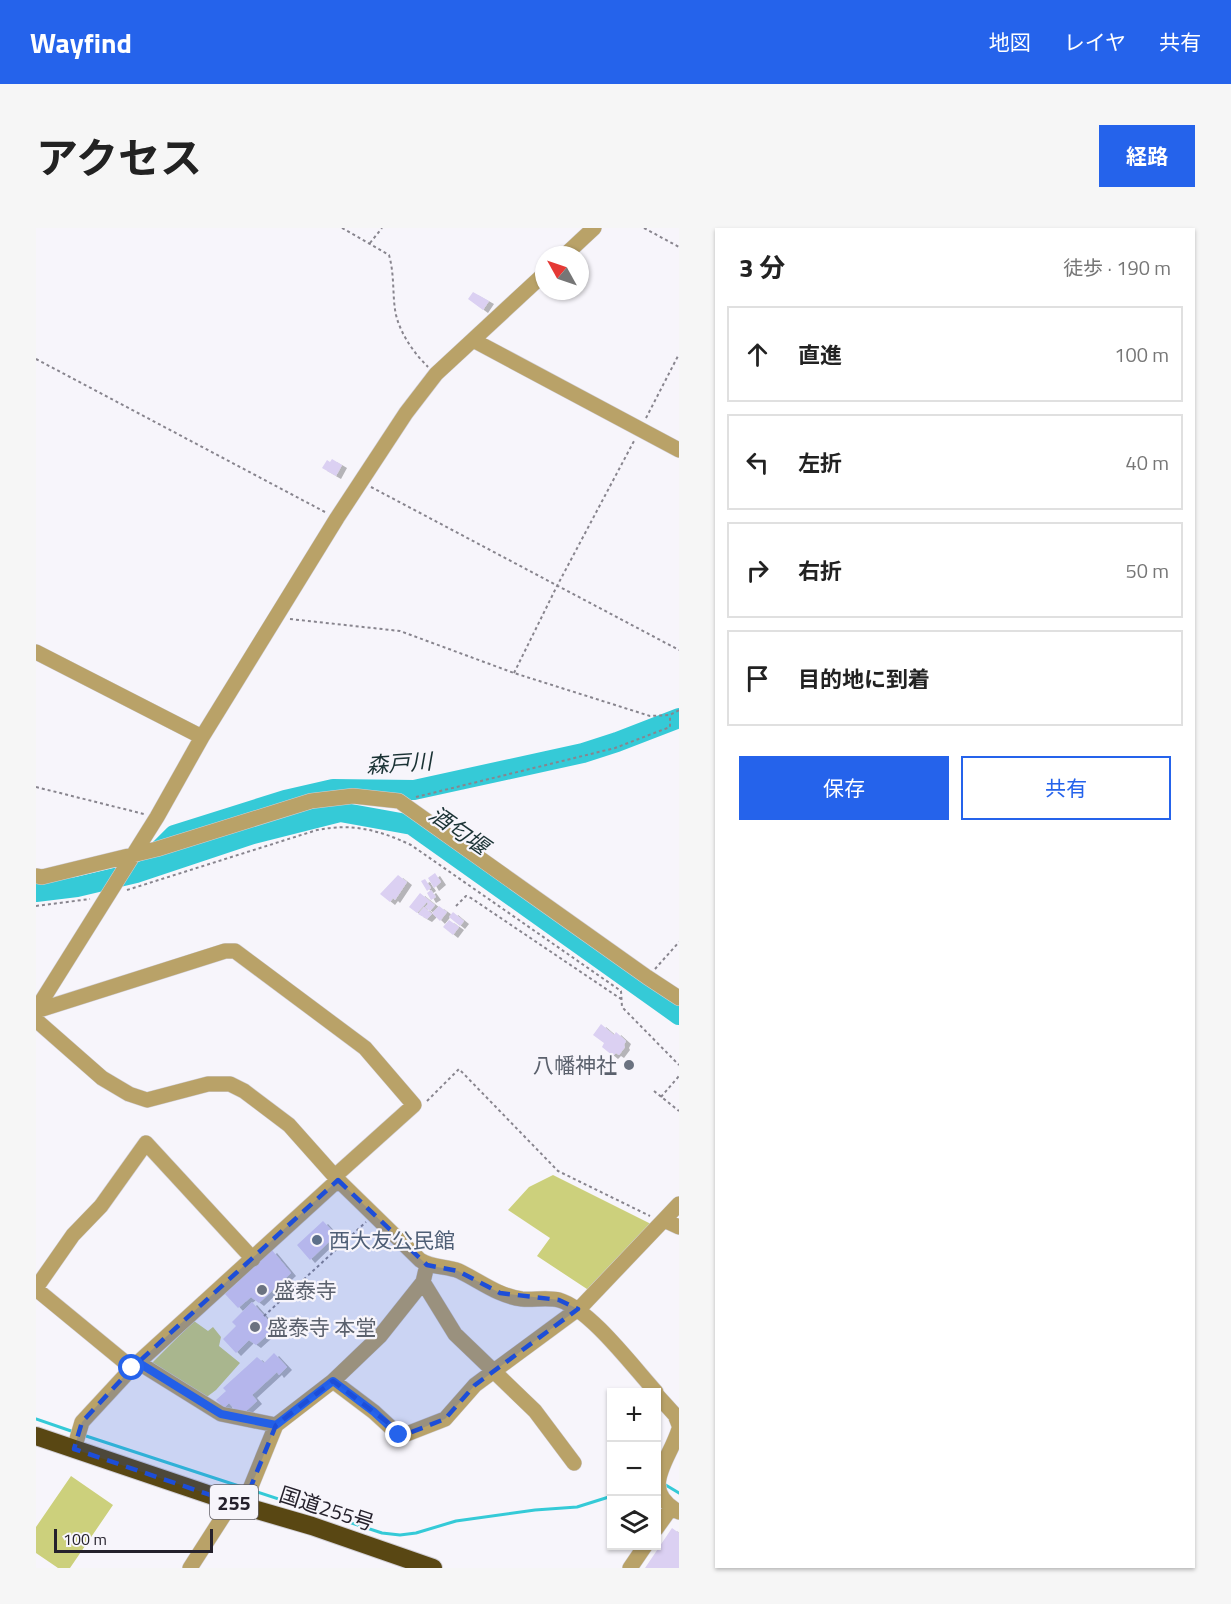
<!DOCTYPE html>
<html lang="ja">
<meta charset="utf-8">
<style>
body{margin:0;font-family:"Titillium Web","Noto Sans JP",sans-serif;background:#f6f6f6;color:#222}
.controls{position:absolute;right:18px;bottom:18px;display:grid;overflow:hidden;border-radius:0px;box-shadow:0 2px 4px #0004}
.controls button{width:54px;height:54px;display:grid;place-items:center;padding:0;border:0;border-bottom:2px solid #e0e0e0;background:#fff;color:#222;font:30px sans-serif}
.compass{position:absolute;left:499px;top:18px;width:54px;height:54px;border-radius:50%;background:#fff;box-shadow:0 2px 4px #0004;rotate:310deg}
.scale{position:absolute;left:18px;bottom:15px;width:159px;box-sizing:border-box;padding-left:6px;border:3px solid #25212c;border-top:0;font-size:16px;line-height:21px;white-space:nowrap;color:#25212c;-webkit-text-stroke:4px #f7f5fb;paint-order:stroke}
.stop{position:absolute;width:18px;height:18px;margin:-14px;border:4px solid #2563eb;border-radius:50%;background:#fff}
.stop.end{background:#2563eb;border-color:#fff;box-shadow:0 2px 6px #0008}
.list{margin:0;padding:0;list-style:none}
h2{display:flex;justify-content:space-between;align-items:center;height:78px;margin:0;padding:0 24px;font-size:26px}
h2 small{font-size:20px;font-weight:400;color:#767676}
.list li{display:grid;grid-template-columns:39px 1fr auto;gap:18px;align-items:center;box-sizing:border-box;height:96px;margin:0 12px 12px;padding:0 12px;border:2px solid #e0e0e0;border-radius:0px}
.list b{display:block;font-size:22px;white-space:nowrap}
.list em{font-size:20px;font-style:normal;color:#767676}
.actions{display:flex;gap:12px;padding:18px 24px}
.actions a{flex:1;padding:14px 0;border:2px solid #2563eb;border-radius:0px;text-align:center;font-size:21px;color:#2563eb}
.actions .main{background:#2563eb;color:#fff}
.icon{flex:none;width:33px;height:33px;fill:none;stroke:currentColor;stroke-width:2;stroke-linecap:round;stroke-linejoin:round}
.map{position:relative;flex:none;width:643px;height:1340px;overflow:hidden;border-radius:0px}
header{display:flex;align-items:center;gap:36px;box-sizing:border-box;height:84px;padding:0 30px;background:#2563eb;color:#fff}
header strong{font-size:28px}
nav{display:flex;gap:33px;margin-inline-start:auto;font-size:21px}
.intro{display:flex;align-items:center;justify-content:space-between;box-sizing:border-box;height:144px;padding:0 36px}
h1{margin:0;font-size:42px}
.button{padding:15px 27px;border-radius:0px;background:#2563eb;color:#fff;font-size:21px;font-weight:700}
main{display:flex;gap:36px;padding:0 36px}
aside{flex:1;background:#fff;border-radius:0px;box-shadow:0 2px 4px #0004}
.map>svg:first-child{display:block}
.green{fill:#ccd07c}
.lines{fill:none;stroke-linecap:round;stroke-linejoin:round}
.stream{stroke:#35cad7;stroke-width:3}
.river{stroke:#35cad7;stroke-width:20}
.building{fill:#dbd0f2;filter:url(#shadow)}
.minor-casing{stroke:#d1cfd6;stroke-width:16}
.highway-casing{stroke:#d1cfd6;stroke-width:20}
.path{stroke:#88858e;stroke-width:2;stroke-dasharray:3 3;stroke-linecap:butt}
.minor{stroke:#b9a268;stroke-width:15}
.highway{stroke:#594713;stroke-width:18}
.route{stroke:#2563eb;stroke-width:8}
.marked{fill:#1d4ed8;fill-opacity:0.2;stroke:#1d4ed8;stroke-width:4.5;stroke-dasharray:12 8;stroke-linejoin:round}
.worship-dot{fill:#6b7280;stroke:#f7f5fb;stroke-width:2}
.service-dot{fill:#5c6f8a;stroke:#f7f5fb;stroke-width:2}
.labels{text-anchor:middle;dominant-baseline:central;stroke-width:4.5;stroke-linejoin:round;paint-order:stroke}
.shield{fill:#f7f5fb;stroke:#64616a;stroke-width:1.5}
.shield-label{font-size:20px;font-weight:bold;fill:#25212c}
.worship-label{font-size:21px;fill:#5b616d;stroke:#f7f5fb;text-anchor:start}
.service-label{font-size:21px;fill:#4e5e75;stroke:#f7f5fb;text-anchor:start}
.street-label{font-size:21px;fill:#25212c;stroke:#f7f5fb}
.water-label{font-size:22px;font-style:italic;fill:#1a3234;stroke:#f7f5fb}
</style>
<header>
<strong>Wayfind</strong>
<nav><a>地図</a><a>レイヤ</a><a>共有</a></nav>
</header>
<div class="intro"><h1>アクセス</h1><a class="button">経路</a></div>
<main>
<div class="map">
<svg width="643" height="1340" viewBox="0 0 643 1340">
<defs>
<filter id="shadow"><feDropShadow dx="5" dy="3" stdDeviation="0" flood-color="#0004"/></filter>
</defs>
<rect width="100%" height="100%" fill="#f7f5fb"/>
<path class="green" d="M517 947 617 997 554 1063 501 1028 514 1010 472 982 493 959Z
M158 1093 172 1103 177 1099 185 1109 183 1118 204 1135 180 1162 168 1171 114 1137Z
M35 1248 77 1277 34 1340H22L0 1325V1299Z"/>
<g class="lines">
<path class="stream" d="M0 1191 38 1204
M47 1207 209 1260
M628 1256 643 1265
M218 1263 346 1305 364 1307 380 1305 420 1293 499 1282 541 1279 576 1268"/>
<path class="river" d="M117 628 138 607 249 572 297 561 378 562 547 525 581 514 643 490
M0 664 41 659 100 645 217 606 304 584 376 597 643 787"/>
</g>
<path class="building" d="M437 64 453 73 447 82 432 71Z
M296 231 306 237 300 248 286 240 291 232 294 234Z
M399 645 405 654 398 660 392 650Z
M362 647 371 654 359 672 357 670 354 674 344 666Z
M389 651 395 660 391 663 385 653Z
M395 662 400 669 395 672 391 665Z
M384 665 399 677 394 683 389 679 392 676 391 674 381 685 373 679Z
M403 678 411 684 404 693 396 685Z
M388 679 396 686 391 691 382 686Z
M417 684 428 693 424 698 413 689Z
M413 692 423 699 417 707 407 699Z
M565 796 578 807 580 804 590 813 588 817 589 819 583 827 580 825 577 828 566 819 568 815 557 807Z
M287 993 300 1007 274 1032 261 1017Z
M236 1022 255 1045 223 1075 215 1069 202 1080 189 1066Z
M216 1074 239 1100 220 1117 213 1112 200 1125 187 1111 200 1098 196 1094Z
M238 1125 251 1139 243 1147 241 1144 216 1167 221 1173 210 1183 202 1185 193 1175 188 1180 180 1172 190 1163 187 1160 221 1129 228 1135Z
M636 1300 643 1305V1340H609Z"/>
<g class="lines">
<defs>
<path id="minor" d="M529 27 558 0
M437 112 643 222
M0 424 166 509
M0 648 6 649 121 621 275 573 317 568 363 573 611 749 643 770
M0 782 121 589 166 509 301 290 370 185 400 146 508 46
M0 783 189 723H199L329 820 378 877 299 948
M0 792 66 850 93 866 111 872 172 856H194L208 863 253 897 302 952 384 1032C396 1040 410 1038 423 1043 444 1053 462 1068 486 1071 498 1072 512 1069 523 1072 554 1081 598 1140 620 1164
M628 992 643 999
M387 1054 419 1106 499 1183 538 1235
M0 1060 37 1007 65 978 110 915 217 1031
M0 1061 96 1140
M543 1081 643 976
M103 1135 185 1186 240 1197
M297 1153 338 1184 363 1207H368L409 1191 439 1157 542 1081
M620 1166 639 1187 643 1197
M643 1201C633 1234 602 1261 643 1284
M38 1221 46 1194 96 1140 302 952
M207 1278 240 1197 297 1153 344 1108 387 1054 391 1037
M620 1301 635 1280
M154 1340 197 1273
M594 1340 609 1318"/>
<path id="highway" d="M0 1208 207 1278 276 1298 397 1340"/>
</defs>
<use href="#minor" class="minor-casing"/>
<use href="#highway" class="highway-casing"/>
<path class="path" d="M306 0 353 27C359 48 356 69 360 87 365 107 378 125 392 139
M608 0 643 19
M334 15 346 0
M0 131 289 284
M610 190 643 126
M335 259 643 422
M254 391 364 403 478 445 614 488 634 487 643 482
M478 445 521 358 598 213
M0 559 108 586
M380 569 579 520 634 499V487
M91 662 281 602C317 595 343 602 375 617L585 763 586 779 643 837
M0 678 54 671
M420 678 430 668 435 670 585 771
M619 741 643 714
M618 863 643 883
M625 869 643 848
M391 873 423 841 522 943 614 988
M228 1088 330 994"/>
<use href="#minor" class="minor"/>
<use href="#highway" class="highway"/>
</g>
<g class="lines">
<path class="route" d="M96 1140 103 1135 185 1186 240 1197 297 1153 338 1184 363 1207"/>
</g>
<path class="marked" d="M302 952 391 1037 422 1043 464 1065 523 1072 542 1081 439 1157 409 1191 368 1207 297 1153 240 1197 207 1278 38 1221 46 1194 96 1140Z"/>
<g class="worship-dot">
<circle cx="593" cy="837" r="6"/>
<circle cx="226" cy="1062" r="6"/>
<circle cx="219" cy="1099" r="6"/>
</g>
<circle class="service-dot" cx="281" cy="1012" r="6"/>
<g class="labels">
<rect class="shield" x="174" y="1257" width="48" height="34" rx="4.5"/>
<g class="shield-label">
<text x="198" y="1274">255</text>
</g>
<g class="worship-label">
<text x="581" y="837" text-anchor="end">八幡神社</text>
<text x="238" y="1062">盛泰寺</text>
<text x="231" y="1099">盛泰寺 本堂</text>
</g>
<g class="service-label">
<text x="293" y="1012">西大友公民館</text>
</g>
<g class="street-label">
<text transform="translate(291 1280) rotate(18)">国道255号</text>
</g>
<g class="water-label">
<text transform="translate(363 535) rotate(-4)">森戸川</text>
<text transform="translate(423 602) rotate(35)">酒匂堰</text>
</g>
</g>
</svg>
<div class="controls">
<button>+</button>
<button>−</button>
<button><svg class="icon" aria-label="layers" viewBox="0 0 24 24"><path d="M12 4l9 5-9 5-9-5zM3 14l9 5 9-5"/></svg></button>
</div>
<svg class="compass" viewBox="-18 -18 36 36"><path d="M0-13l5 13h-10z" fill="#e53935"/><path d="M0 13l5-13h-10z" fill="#767676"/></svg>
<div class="scale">100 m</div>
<div class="stop" style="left:96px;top:1140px"></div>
<div class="stop end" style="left:363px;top:1207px"></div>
</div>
<aside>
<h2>3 分<small>徒歩 · 190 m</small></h2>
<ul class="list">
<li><svg class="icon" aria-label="ahead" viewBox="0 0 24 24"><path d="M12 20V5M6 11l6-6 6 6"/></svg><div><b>直進</b></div><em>100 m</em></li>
<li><svg class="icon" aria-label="left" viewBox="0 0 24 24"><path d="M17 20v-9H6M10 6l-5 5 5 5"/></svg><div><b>左折</b></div><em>40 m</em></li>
<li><svg class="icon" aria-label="right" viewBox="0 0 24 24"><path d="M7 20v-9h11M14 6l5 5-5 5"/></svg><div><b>右折</b></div><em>50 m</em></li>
<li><svg class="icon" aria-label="arrive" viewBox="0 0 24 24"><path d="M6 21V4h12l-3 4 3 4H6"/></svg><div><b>目的地に到着</b></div></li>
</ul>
<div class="actions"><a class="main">保存</a><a>共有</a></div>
</aside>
</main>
